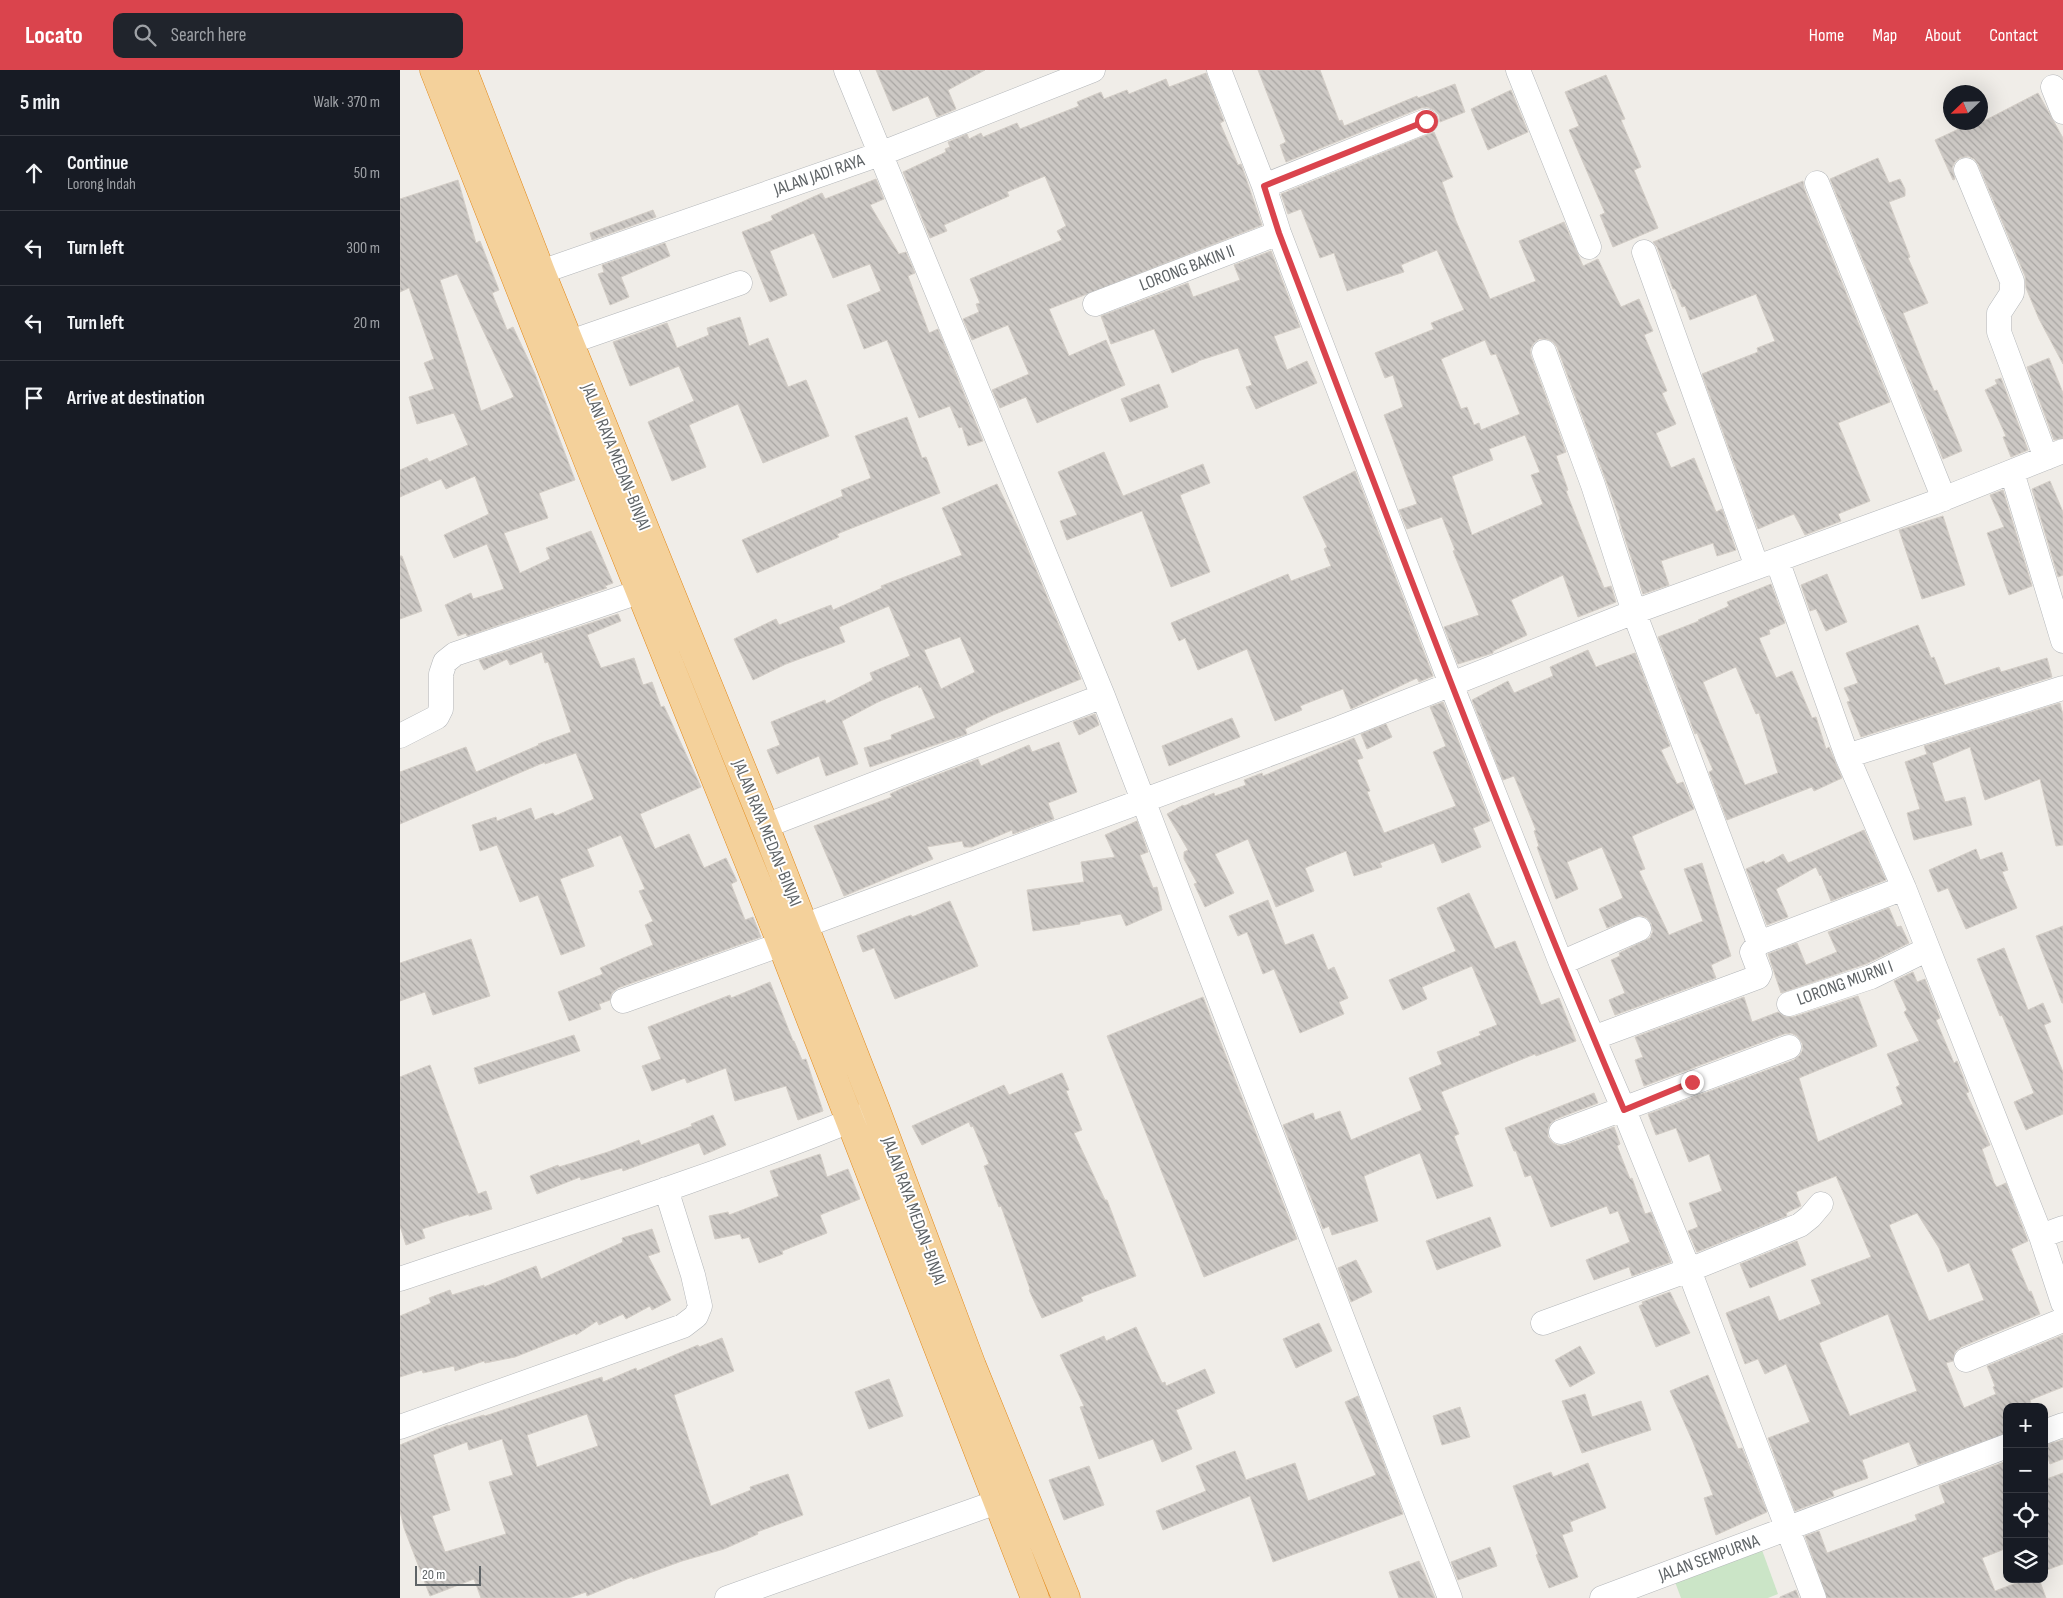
<!DOCTYPE html>
<meta charset="utf-8">
<style>
body{margin:0;font-family:"Sofia Sans Condensed",sans-serif;background:#20242c;color:#f1f3f6}
.controls{position:absolute;right:15px;bottom:15px;display:grid;overflow:hidden;border-radius:10px;box-shadow:0 5px 20px #0002}
.controls button{width:45px;height:45px;display:grid;place-items:center;padding:0;border:0;border-bottom:1px solid #363941;background:#171b24;color:#f1f3f6;font:25px sans-serif}
.compass{position:absolute;left:1543px;top:15px;width:45px;height:45px;border-radius:50%;background:#171b24;box-shadow:0 5px 20px #0002;rotate:247deg}
.scale{position:absolute;left:15px;bottom:12px;width:66px;box-sizing:border-box;padding-left:5px;border:2px solid #5f6467;border-top:0;font-size:14px;line-height:18px;white-space:nowrap;color:#5f6467;-webkit-text-stroke:4px #fff;paint-order:stroke}
.stop{position:absolute;width:15px;height:15px;margin:-11px;border:4px solid #da444d;border-radius:50%;background:#fff}
.stop.end{background:#da444d;border-color:#fff;box-shadow:0 1px 5px #0008}
.list{margin:0;padding:0;list-style:none}
h2{display:flex;justify-content:space-between;align-items:center;height:65px;margin:0;padding:0 20px;font-size:21px}
h2 small{font-size:16px;font-weight:400;color:#9ea1a6}
.list li{display:grid;grid-template-columns:32px 1fr auto;gap:15px;align-items:center;box-sizing:border-box;height:75px;padding:0 20px;border-top:1px solid #363941}
.list b{display:block;font-size:19px;white-space:nowrap}
.list p{margin:0;font-size:16px;white-space:nowrap;color:#9ea1a6}
.list em{font-size:16px;font-style:normal;color:#9ea1a6}
.icon{flex:none;width:28px;height:28px;fill:none;stroke:currentColor;stroke-width:2;stroke-linecap:round;stroke-linejoin:round}
.map{position:relative;flex:none;width:1663px;height:1528px;overflow:hidden}
header{display:flex;align-items:center;gap:30px;box-sizing:border-box;height:70px;padding:0 25px;background:#da444d;color:#fff}
header strong{font-size:24px}
nav{display:flex;gap:28px;margin-inline-start:auto;font-size:18px}
.search{width:350px;height:45px;background:#20242c;display:flex;align-items:center;gap:12px;box-sizing:border-box;padding:0 18px;border-radius:10px;color:#9ea1a6;font-size:19px}
main{display:flex}
aside{flex:1;background:#171b24}
.map>svg:first-child{display:block}
.pitch{fill:#cbe5c7}
.building{fill:url(#building-back-hatch);stroke:#d4cec7;fill-rule:evenodd}
.lines{fill:none;stroke-linecap:round;stroke-linejoin:round}
.minor-casing{stroke:#b3b6b9;stroke-width:25}
.highway-casing{stroke:#e28716;stroke-width:29}
.minor{stroke:#fff;stroke-width:24}
.highway{stroke:#f4d19b;stroke-width:28}
.route{stroke:#da444d;stroke-width:6}
.labels{text-anchor:middle;dominant-baseline:central;stroke-width:4;stroke-linejoin:round;paint-order:stroke}
.street-label{font-size:18px;fill:#5f6467;stroke:#fff}
</style>
<header>
<strong>Locato</strong>
<div class="search"><svg class="icon" aria-label="search" viewBox="0 0 24 24"><circle cx="10" cy="10" r="6"/><path d="M15 15l6 6"/></svg>Search here</div>
<nav><a>Home</a><a>Map</a><a>About</a><a>Contact</a></nav>
</header>
<main>
<aside>
<h2>5 min<small>Walk · 370 m</small></h2>
<ul class="list">
<li><svg class="icon" aria-label="ahead" viewBox="0 0 24 24"><path d="M12 20V5M6 11l6-6 6 6"/></svg><div><b>Continue</b><p>Lorong Indah</p></div><em>50 m</em></li>
<li><svg class="icon" aria-label="left" viewBox="0 0 24 24"><path d="M17 20v-9H6M10 6l-5 5 5 5"/></svg><div><b>Turn left</b></div><em>300 m</em></li>
<li><svg class="icon" aria-label="left" viewBox="0 0 24 24"><path d="M17 20v-9H6M10 6l-5 5 5 5"/></svg><div><b>Turn left</b></div><em>20 m</em></li>
<li><svg class="icon" aria-label="arrive" viewBox="0 0 24 24"><path d="M6 21V4h12l-3 4 3 4H6"/></svg><div><b>Arrive at destination</b></div></li>
</ul>
</aside>
<div class="map">
<svg width="1663" height="1528" viewBox="0 0 1663 1528">
<defs>
<pattern id="building-back-hatch" width="6" height="6" patternUnits="userSpaceOnUse" patternTransform="scale(1.25)"><rect width="6" height="6" fill="#ccc8c4"/><path d="M-1 5l2 2M0 0l6 6M5-1l2 2" fill="none" stroke="#a9a6a3"/></pattern>
</defs>
<rect width="100%" height="100%" fill="#f0ede8"/>
<path class="pitch" d="M1362 1480 1378 1524 1368 1528H1281L1275 1512Z"/>
<path class="building" d="M476 0H585L548 20 556 39 537 47 528 26 493 41Z
M858 0H920L939 51 942 50 944 56 1017 26 1018 28 1055 14 1065 42 1040 52 1039 45 1034 40 1027 37 1021 38 886 92 880 75 886 72Z
M806 3 824 51 820 53 838 95 841 94 862 155 649 239 669 286 706 270 725 315 637 353 626 327 600 338 592 320 629 304 608 255 572 270 563 249 579 242 576 234 580 233 570 209 662 170 657 161 666 156 645 106 607 122 609 126 544 155 547 161 530 168 503 102 546 82 545 79 550 77 548 72 567 64 569 69 581 63 583 67 617 53 620 59 679 36 677 32 701 22 704 29 727 20 729 24 766 9 769 17Z
M1206 5 1225 49 1221 50 1241 97 1234 100 1258 158 1213 177 1200 145 1205 143 1169 60 1179 56 1165 22Z
M1111 20 1128 62 1088 80 1071 39Z
M1638 23 1663 68V294L1639 249 1626 218 1625 206 1578 94 1574 89 1568 86 1560 88 1555 92 1552 98 1555 109 1553 110 1535 70 1574 52H1580L1581 49 1582 52Z
M1034 62 1053 107 1042 112 1056 151 1090 229 1136 211 1119 171 1164 152 1183 196 1198 189 1221 237 1239 229 1253 261 1244 265 1267 321 1262 323 1276 354 1256 363 1271 398 1294 388 1316 442 1322 439 1336 480 1317 486 1313 473 1261 491 1269 515 1243 524 1219 450 1220 449 1157 277 1153 272 1147 269H1139L1133 274 1130 280 1131 286 1166 382 1156 386 1168 420 1166 421 1204 518 1211 516 1216 532 1178 547 1163 505 1111 530 1127 565 1093 581V583L1058 594 1044 557 1079 545 1053 481 1055 480 1042 447 1007 459 999 440 1017 434 984 345 1003 337 993 305 985 308 975 283 1034 259 1031 253 1064 240 1037 180 1001 195 1004 202 947 221 934 183 920 188 901 139 888 144 881 124ZM1085 270 1091 285 1096 284 1120 344 1081 360 1079 353 1074 355 1067 337 1061 339 1041 289ZM1125 365 1140 402 1131 405 1143 434 1072 465 1052 406 1093 390 1089 379Z
M1478 88 1489 113 1500 109 1505 119V126L1489 132 1510 187 1508 188 1528 233 1503 243 1534 321 1537 320 1562 381 1543 389 1430 109Z
M476 109 484 129 470 135 499 184 506 182 515 203 508 206 529 263 538 259 583 371 568 376 562 357 559 358 550 336 519 348 487 270 464 279 447 235 481 221 470 194 433 208 414 163 370 181 387 225 370 232 342 162 373 150 371 146 422 123 425 129Z
M58 110 76 173 80 171 99 220 92 223 107 260 113 257 135 304 175 410 139 423 148 448 104 463 120 503 150 489 146 478 191 461 213 513 205 516 207 518 67 566 66 563 58 566 45 535 71 523 73 529 104 519 87 474 54 488 44 465 89 444 75 406 46 419 41 409 0 427V400L27 388 29 392 68 375 54 343 17 354 9 327 34 319 24 293 34 289 9 218 0 222V129ZM57 204 114 327 81 341 40 210Z
M1403 111 1404 118 1490 332 1438 353 1470 431 1438 444 1441 451 1405 465 1394 444 1358 459 1302 304 1358 282 1357 278 1375 271 1356 224 1290 250 1285 236 1282 237 1275 219H1273L1257 177 1253 172Z
M253 140 256 147 192 170 190 163Z
M265 173 270 186 221 207 229 227 210 235 198 204 204 202 202 195Z
M871 181 900 257 874 266 887 300 907 291 917 313 856 339 846 317 852 315 838 278 798 291V292L772 303 754 259 711 274 701 246 788 213 793 227 840 210 834 195Z
M340 247 349 276 368 268 388 317 406 310 429 366 363 393 338 334 289 355 306 397 272 411 248 352 294 331 279 296 230 316 213 272 267 253 277 278 309 265 307 258Z
M1649 288 1663 323V368L1654 370 1627 297Z
M1601 308 1628 380 1611 387 1603 367 1606 366 1585 320 1597 314 1595 310Z
M759 314 768 337 730 352 721 329Z
M507 347 522 388 526 387 540 423 437 464 439 467 357 503 342 470 443 426 441 420 471 408 455 366Z
M704 382 723 426 803 394 810 413 780 425 810 502 771 517 742 441 667 470 660 451 677 445 658 402Z
M955 401 1033 606 1019 612 1017 608 951 639 943 619 900 636 902 640 875 651 847 579 798 600 785 568 779 571 771 553 888 504 891 511 931 496 924 479 927 477 903 427Z
M1650 411 1663 442V505L1658 507 1632 419Z
M597 414 623 468 681 609 593 645 565 659 567 664 470 697 464 678 492 669 491 665 535 648 521 617 519 618 518 615 478 632 442 651 458 694 426 706 419 686 377 704 367 680 380 675 371 652 425 630 426 634 473 610 470 603 510 586 489 536 439 557 445 572 386 594 353 610 334 569 376 549 379 555 431 535 433 540 482 518 481 516 562 485 542 438ZM560 567 575 602 541 619 524 580Z
M1603 420 1632 516 1609 525 1587 463 1604 457 1590 425Z
M1543 446 1565 515 1522 529 1499 460Z
M0 486H2L22 541 0 549Z
M1427 504 1447 552 1426 561 1416 539 1410 541 1401 515Z
M1371 514 1385 553 1369 560 1370 564 1359 568 1376 608 1392 601 1412 648 1416 647 1426 679 1429 677 1442 708 1414 721 1412 717 1327 750 1309 702 1313 700 1297 663 1295 664 1258 567 1299 551 1298 550 1329 536 1327 532ZM1336 597 1356 644 1359 643 1378 703 1345 715 1303 612Z
M218 544 221 551 187 565 201 598 234 588 243 615 252 612 261 637 264 636 301 717 240 744 255 779 289 764 304 798 326 788 337 811 331 814 345 850 353 847 361 867 218 918 212 923 210 930 199 934 201 939 169 951 158 922 203 904 200 898 253 875 245 855 253 851 239 821 245 819 221 765 187 779 194 796 160 809 185 876 161 885 138 825 120 832 97 775 80 781 72 755 96 747 97 751 131 738 135 750 153 743 155 746 194 729 176 683 145 694V692L0 754V702L66 677 76 702 139 675 138 674 171 662 148 592 145 593 142 582 110 595 107 589 84 600 79 590Z
M1518 555 1531 588 1534 587 1545 615 1599 597 1601 602 1647 588 1652 607 1461 667 1447 632 1450 631 1444 618 1458 613 1446 583Z
M1188 580 1196 597 1235 583 1270 676 1261 680 1277 714 1283 712 1294 739 1232 766 1245 799 1239 801 1269 865 1303 851 1284 799 1302 793 1331 886 1311 895 1316 908 1215 945 1209 930 1225 923 1211 890 1220 886 1219 883 1250 868 1253 861 1251 853 1247 848 1240 845 1207 858 1199 839 1223 828 1202 777 1167 792 1178 819 1156 829 1137 777 1139 776 1134 761 1136 760 1114 706 1103 710 1072 630 1108 611 1114 623 1153 606 1150 597Z
M1043 632 1090 751 1073 758 1081 777 1042 793 1034 773 980 793 982 797 954 806 946 781 905 798 914 821 876 837 848 769 815 784 834 823 805 837 794 814 797 813 784 789V782L788 780 767 744 783 735 784 736 814 723 815 726 846 715 844 710 862 703 863 706 954 668 963 688 957 690 970 721 967 722 984 763 1056 736 1033 682 1046 676 1030 637Z
M1660 633 1663 645V775L1656 776 1640 709 1585 730 1570 677 1532 693 1545 732 1565 727 1572 755 1514 770 1507 743 1520 739 1505 692 1527 684 1524 676Z
M695 644 699 655 679 665 673 652Z
M832 648 840 667 769 696 762 676Z
M986 654 992 667 967 679 961 664Z
M659 672 677 722 648 733 654 749 613 764 612 760 572 777H564L562 771 527 777 533 789 444 826 414 756 492 727 490 724 503 718 578 689 581 696 629 675 632 682Z
M737 751 748 782 740 785 753 818 757 817 762 840 726 856 721 844 680 852V854L633 861 627 820 684 812 681 792 715 787 705 765Z
M1464 760 1486 810 1431 831 1421 805 1420 806 1416 797 1376 819 1388 847 1367 855 1346 799 1364 791 1365 794 1383 784 1388 793Z
M1576 779 1580 790 1602 782 1608 800 1602 802 1617 838 1566 859 1548 818 1538 822 1529 800Z
M1069 823 1095 879 1115 871 1141 935 1159 928 1176 971 1136 986 1135 984 1041 1022 1059 1064 1054 1066 1073 1116 1037 1129 1020 1083 964 1106 978 1151 932 1165 929 1156 923 1159 883 1055 913 1043 915 1050 940 1041 951 1070 1022 1040 1009 1008 1042 994 1037 982 1081 965 1079 962 1097 955 1072 896 1022 917 1027 929 1003 940 989 910 1056 881 1037 838Z
M868 830 885 875 913 864 928 900 934 897 948 928 939 932 944 944 900 963 874 899 863 904 847 862 838 866 829 846Z
M550 831 578 896 495 929 474 878 463 882 457 866 511 845 512 847Z
M1489 838 1497 857 1501 856 1509 873 1466 894 1381 923 1368 884 1397 873 1406 895 1437 882 1428 862Z
M1663 856V933H1662L1636 866Z
M71 869 90 926 33 945 25 922 0 931V893Z
M1604 878 1628 940 1643 933 1651 952 1644 955 1663 1002V1044L1626 1060 1614 1032 1634 1023 1602 945 1600 946 1577 889Z
M1513 902 1517 912 1525 909 1540 948 1536 950 1554 993 1557 991 1569 1022 1566 1023 1590 1075 1582 1079 1594 1113 1597 1117 1606 1113 1628 1171 1611 1179 1629 1222 1631 1221 1640 1244 1561 1277 1555 1282 1553 1291 1546 1293 1564 1338 1596 1324 1593 1317 1595 1316 1587 1296 1663 1265V1317L1630 1330 1632 1337H1607V1363L1518 1395 1509 1372 1462 1390 1468 1408 1432 1421 1434 1426 1395 1441 1368 1368 1410 1352 1386 1294 1365 1304 1358 1289 1345 1294 1326 1243 1369 1226 1379 1251 1421 1234 1411 1210 1471 1187 1436 1106 1396 1122 1401 1136 1386 1143 1387 1146 1297 1182 1288 1161 1298 1157 1289 1133 1322 1121 1309 1084 1289 1092 1276 1058 1256 1065 1248 1044 1394 990 1400 985 1403 979 1402 973 1397 966 1391 963 1384 964 1244 1016 1235 990 1243 987 1235 967 1344 927 1352 952 1378 942 1386 947H1393L1458 926 1477 976 1399 1008 1418 1072 1503 1034 1496 1017 1500 1015 1487 984 1519 971 1504 942 1507 940 1494 911ZM1517 1143 1539 1178 1548 1202 1569 1193 1584 1230 1529 1251 1489 1155ZM1488 1244 1517 1321 1450 1346 1419 1273Z
M370 912 393 971H394L402 990 406 989 423 1041 398 1050 386 1016 335 1031 326 998 287 1013 285 1008 252 1021 242 996 261 989 248 957 330 925 331 928Z
M803 927 897 1169 804 1207 707 966Z
M174 965 180 981 79 1014 74 998Z
M30 995 78 1124 86 1121 92 1139 69 1146V1144L22 1159 25 1168 6 1175 0 1156V1007Z
M662 1003 669 1020 666 1021 682 1060 674 1063 705 1130H707L736 1206 681 1227 683 1231 642 1248 629 1220 630 1219 601 1136 599 1137 584 1096 589 1094 573 1056 571 1057 569 1052 522 1075 512 1056 604 1015 609 1025Z
M1194 1023 1198 1033 1156 1049 1150 1054 1148 1059V1067L1153 1073 1159 1076 1165 1075 1214 1057 1220 1074 1217 1076 1230 1109 1232 1108 1245 1144 1251 1142 1271 1192 1232 1206 1229 1197 1194 1210 1186 1190 1230 1172 1218 1141 1210 1144 1207 1136 1151 1157 1131 1105 1125 1107 1116 1081H1114L1105 1058Z
M313 1045 326 1075 304 1085 299 1073 223 1101 222 1098 181 1110 180 1107 137 1124 130 1106 158 1095 159 1097 208 1082 239 1070 241 1075 292 1056 291 1054Z
M420 1084 427 1107 448 1099 460 1129 420 1145 427 1163 382 1181 383 1184 359 1193 349 1167 342 1169 340 1164 315 1169 309 1146 328 1142 329 1145 379 1126 370 1101Z
M1090 1147 1101 1176 1037 1200 1026 1171Z
M252 1159 260 1182 248 1186 271 1230 252 1240 250 1236 226 1249 223 1244 199 1255 197 1251 176 1265 175 1263 115 1287 85 1293 84 1291 55 1301 54 1296 23 1303 22 1300 0 1307V1246L31 1233 29 1228 50 1220 52 1225 84 1215V1217L136 1196 141 1209 223 1172 222 1168Z
M1397 1171 1406 1195 1350 1218 1340 1194Z
M956 1190 972 1222 951 1232 938 1198Z
M1270 1222 1290 1263 1256 1277 1239 1236 1243 1234 1242 1232Z
M919 1253 932 1281 896 1298 883 1269Z
M736 1257 762 1313 765 1312 766 1316 805 1299 815 1323 776 1340 792 1379 762 1392 753 1369 699 1389 680 1337 684 1336 660 1285 704 1266 706 1271Z
M322 1268 334 1301 274 1325 311 1436 351 1420 350 1417 388 1404 403 1445 357 1462 358 1464 324 1479 282 1491 233 1509 232 1507 187 1526 186 1522 169 1528H81L74 1509 30 1526 4 1458 0 1441V1375L48 1355V1356L84 1345 85 1346 202 1307 203 1312 236 1298 237 1301 298 1275 299 1277ZM187 1344 198 1376 137 1397 127 1365ZM102 1369 113 1405 89 1412 106 1464 45 1482 32 1446 50 1440 33 1385 67 1372 69 1380Z
M1180 1276 1195 1303 1170 1317 1155 1290Z
M1308 1305 1338 1379 1342 1378 1367 1442 1316 1465 1304 1428 1313 1425 1293 1372 1270 1321Z
M489 1309 503 1346 469 1359 455 1322Z
M1185 1324 1192 1347 1241 1331 1251 1360 1182 1383 1162 1331Z
M958 1326 1003 1444 873 1492 850 1426 763 1460 756 1441 806 1421 796 1396 835 1381 846 1410 895 1393 908 1431 976 1405 945 1332Z
M1060 1337 1070 1367 1042 1375 1033 1346Z
M1663 1370V1389L1650 1394 1644 1375Z
M1607 1391V1478L1582 1488 1595 1521 1627 1509H1639L1646 1528H1427L1405 1466 1419 1461 1427 1483 1517 1450 1515 1445 1545 1433 1539 1416Z
M1188 1393 1206 1438 1170 1452 1173 1461 1162 1465 1178 1507 1149 1518 1136 1485 1138 1484 1113 1416 1151 1402 1153 1407Z
M689 1396 704 1435 664 1450 649 1410Z
M1663 1403V1494L1644 1501V1410Z
M1090 1477 1097 1496 1058 1510 1051 1492Z
M1019 1491 1035 1528H999L989 1502Z
M1396 1520 1399 1528H1380V1527Z"/>
<g class="lines">
<defs>
<path id="minor" d="M446 0 703 626 1050 1528
M819 0 864 116 879 163 1051 614 1161 893 1224 1040 1289 1200 1414 1528
M1118 0 1189 177
M1653 17 1663 42
M1566 100 1612 211V223L1599 243V262L1646 388
M1417 113 1544 429
M864 116 1026 51
M1244 182 1357 497
M141 202 480 84 693 0
M695 234 879 163
M170 272 340 213
M1144 282 1193 415 1234 542 1359 873
M1612 402 1663 571
M1377 490 1447 686 1504 818 1641 1166 1663 1233
M0 666 37 647 41 639V604L45 592 55 584 239 522
M1447 686 1663 618
M365 756 703 626
M387 862 940 658 1234 542 1533 433 1663 381
M1161 893 1239 859
M223 931 382 874
M1389 934 1471 907 1528 879
M1193 968 1358 907 1360 903 1352 882 1359 873 1504 818
M1161 1062 1389 977
M1641 1166 1663 1158
M0 1209C156 1156 314 1107 467 1044
M1143 1253 1289 1200 1400 1155 1410 1147 1421 1134
M1566 1290 1663 1250
M0 1357 283 1256 296 1246 300 1236 293 1205 266 1119
M1644 1362 1663 1355
M327 1528 597 1432
M1202 1528 1607 1376"/>
<path id="highway" d="M34 0 191 399 378 865 635 1528
M63 0 141 202 365 756 476 1040 572 1296 666 1528"/>
</defs>
<use href="#minor" class="minor-casing"/>
<use href="#highway" class="highway-casing"/>
<use href="#minor" class="minor"/>
<use href="#highway" class="highway"/>
</g>
<g class="lines">
<path class="route" d="M1026 51 864 116 879 163C991 457 1101 751 1224 1040L1292 1012"/>
</g>
<g class="labels">
<g class="street-label">
<text transform="translate(419 105) rotate(-19)">JALAN JADI RAYA</text>
<text transform="translate(787 198) rotate(-21)">LORONG BAKIN II</text>
<text transform="translate(216 387) rotate(68)">JALAN RAYA MEDAN-BINJAI</text>
<text transform="translate(367 763) rotate(68)">JALAN RAYA MEDAN-BINJAI</text>
<text transform="translate(1445 913) rotate(-20)">LORONG MURNI I</text>
<text transform="translate(514 1141) rotate(70)">JALAN RAYA MEDAN-BINJAI</text>
<text transform="translate(1309 1488) rotate(-20)">JALAN SEMPURNA</text>
</g>
</g>
</svg>
<div class="controls">
<button>+</button>
<button>−</button>
<button><svg class="icon" aria-label="locate" viewBox="0 0 24 24"><circle cx="12" cy="12" r="6"/><path d="M12 2v4M12 18v4M2 12h4M18 12h4"/></svg></button>
<button><svg class="icon" aria-label="layers" viewBox="0 0 24 24"><path d="M12 4l9 5-9 5-9-5zM3 14l9 5 9-5"/></svg></button>
</div>
<svg class="compass" viewBox="-18 -18 36 36"><path d="M0-13l5 13h-10z" fill="#e53935"/><path d="M0 13l5-13h-10z" fill="#9ea1a6"/></svg>
<div class="scale">20 m</div>
<div class="stop" style="left:1026px;top:51px"></div>
<div class="stop end" style="left:1292px;top:1012px"></div>
</div>
</main>
